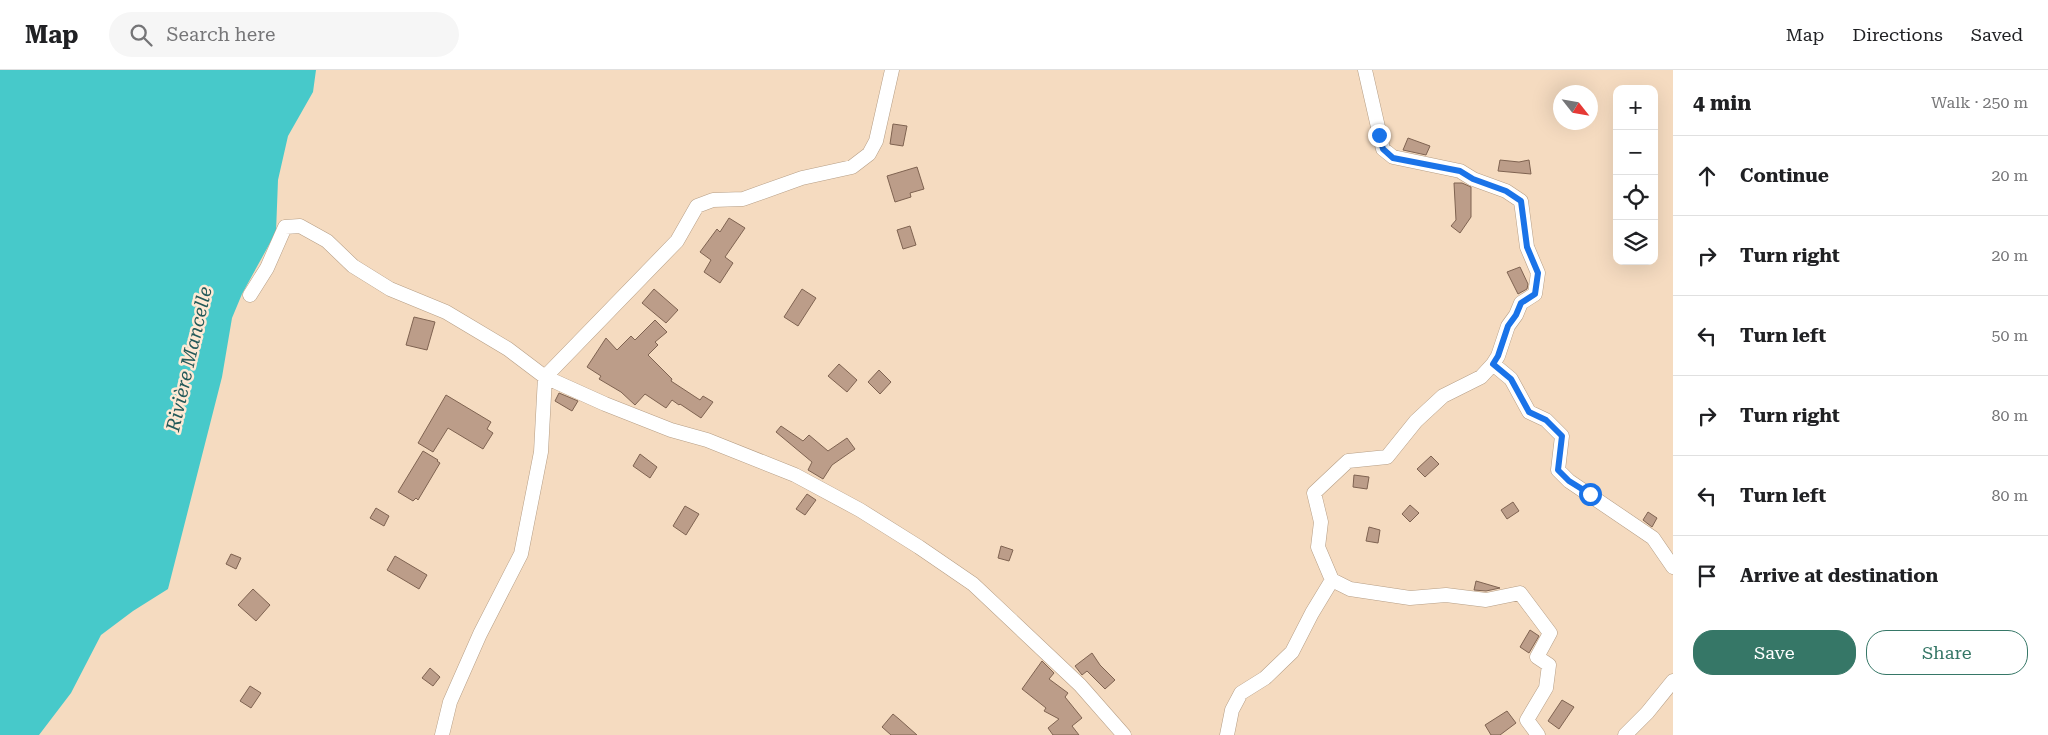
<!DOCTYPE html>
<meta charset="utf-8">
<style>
body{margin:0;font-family:"Roboto Serif",serif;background:#f6f6f6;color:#202124}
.controls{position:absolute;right:15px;top:15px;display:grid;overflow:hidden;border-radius:10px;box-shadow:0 5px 20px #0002}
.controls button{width:45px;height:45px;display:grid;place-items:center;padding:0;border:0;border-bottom:1px solid #e0e0e0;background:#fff;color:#202124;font:25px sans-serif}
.compass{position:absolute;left:1553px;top:15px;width:45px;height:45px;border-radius:50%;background:#fff;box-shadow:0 5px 20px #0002;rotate:121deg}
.stop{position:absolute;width:15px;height:15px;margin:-11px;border:4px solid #1a73e8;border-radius:50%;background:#fff}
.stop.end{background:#1a73e8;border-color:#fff;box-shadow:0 1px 5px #0008}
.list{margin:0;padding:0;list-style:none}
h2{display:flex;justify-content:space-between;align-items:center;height:65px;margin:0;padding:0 20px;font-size:21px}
h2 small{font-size:16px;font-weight:400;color:#757577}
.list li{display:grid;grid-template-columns:32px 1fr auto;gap:15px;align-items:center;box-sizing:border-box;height:80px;padding:0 20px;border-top:1px solid #e0e0e0}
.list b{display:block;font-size:19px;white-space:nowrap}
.list em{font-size:16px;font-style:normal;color:#757577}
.actions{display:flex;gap:10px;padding:15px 20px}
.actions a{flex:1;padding:11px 0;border:1px solid #367767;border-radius:20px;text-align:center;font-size:18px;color:#367767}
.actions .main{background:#367767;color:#fff}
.icon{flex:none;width:28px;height:28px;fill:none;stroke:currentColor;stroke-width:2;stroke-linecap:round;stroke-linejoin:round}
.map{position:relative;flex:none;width:1673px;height:665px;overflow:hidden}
header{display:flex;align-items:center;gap:30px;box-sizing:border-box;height:70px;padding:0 25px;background:#fff;border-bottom:1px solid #e0e0e0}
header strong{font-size:24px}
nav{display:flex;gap:28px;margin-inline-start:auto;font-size:18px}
.search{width:350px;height:45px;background:#f6f6f6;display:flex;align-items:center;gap:12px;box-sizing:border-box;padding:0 18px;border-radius:28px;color:#757577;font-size:19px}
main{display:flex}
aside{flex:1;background:#fff}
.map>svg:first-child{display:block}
.water{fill:#47c9ca}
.building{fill:#bc9d89;stroke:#7f6351}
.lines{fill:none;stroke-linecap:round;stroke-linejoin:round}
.street-casing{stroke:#b69e85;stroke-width:15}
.street{stroke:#fff;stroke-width:14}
.route{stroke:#1a73e8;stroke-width:6}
.labels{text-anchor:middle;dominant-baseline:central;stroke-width:5;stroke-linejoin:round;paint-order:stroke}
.water-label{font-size:19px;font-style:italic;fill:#235959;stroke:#fee9d4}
</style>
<header>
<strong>Map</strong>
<div class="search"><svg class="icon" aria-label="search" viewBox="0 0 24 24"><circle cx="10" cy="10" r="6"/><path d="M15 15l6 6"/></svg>Search here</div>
<nav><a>Map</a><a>Directions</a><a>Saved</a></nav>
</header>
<main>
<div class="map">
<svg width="1673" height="665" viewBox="0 0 1673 665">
<rect width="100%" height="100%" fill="#f5dbc0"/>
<path class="water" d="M0 0H316L313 22 288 66 278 110 276 162 242 224 232 248 222 307 168 519 133 541 101 565 71 623 39 665H0Z"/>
<path class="building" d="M893 54 907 56 903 76 890 74Z
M1408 68 1430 76 1426 85 1403 80Z
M1500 90 1519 92 1529 90 1531 104 1498 101Z
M917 97 924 119 910 123 911 127 895 132 887 106Z
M1454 113H1462L1471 117V147L1460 163 1451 156 1456 150Z
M729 148 745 158 725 187 733 193 720 213 704 202 711 190 700 182 717 159 720 162Z
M910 156 916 175 903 179 897 160Z
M1520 197 1528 214 1527 219 1518 224 1507 202Z
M654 219 678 240 666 253 642 233Z
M802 219 816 228 798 256 784 247Z
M414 247 435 252 427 280 406 275Z
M655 250 667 262 655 272 658 275 648 285 672 309 671 311 700 330 703 326 713 332 701 348 680 334 679 335 672 330 666 338 645 324 635 335 621 322 599 309 601 306 587 297 606 268 617 280 631 266 635 270Z
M839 294 857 310 847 322 828 306Z
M879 300 891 312 880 324 868 312Z
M559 323 578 331 572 341 555 331Z
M446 325 491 352 487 359 493 363 483 379 448 358 433 382 418 373Z
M781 356 803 371 809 365 828 381 847 368 855 379 832 395 823 409 808 400 812 392 776 362Z
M423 381 438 390 437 391 440 393 418 430 416 428 413 431 398 422Z
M640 384 657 397 650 408 633 396Z
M1431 386 1439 394 1425 407 1417 399Z
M1354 405 1369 407 1367 419 1353 417Z
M807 424 816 430 805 445 796 439Z
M1513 432 1519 441 1507 449 1501 440Z
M1410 435 1419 443 1410 452 1402 444Z
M685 436 699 444 686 465 673 456Z
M376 438 389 446 384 456 370 448Z
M1648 442 1657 448 1652 457 1643 450Z
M1369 457 1380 460 1378 473 1366 471Z
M1001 476 1013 480 1009 491 998 488Z
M231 484 241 488 236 499 226 494Z
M395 486 427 505 419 519 387 500Z
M1476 511 1500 518 1486 521 1474 520Z
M253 519 270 535 256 551 238 535Z
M1530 560 1539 566 1529 583 1520 577Z
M1092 583 1100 595 1115 610 1105 619 1087 601 1082 605 1075 596Z
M1042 591 1054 603 1049 609 1068 623 1065 627 1082 648 1072 656 1079 665H1053L1048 658 1059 649 1044 641 1046 638 1022 619Z
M430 598 440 607 433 616 422 608Z
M250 616 261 623 251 638 240 631Z
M1562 630 1574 637 1559 659 1548 651Z
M1507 641 1516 653 1500 665H1491L1485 655Z
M893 644 899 649 917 665H891L882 657Z"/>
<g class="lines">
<defs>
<path id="street" d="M250 225 267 198 285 157 300 156 327 171 353 196 390 219 446 242 508 279 545 307 605 334 671 360 707 370 795 405 860 440 919 477 973 514 1080 615 1124 665
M1493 294 1511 309 1529 342 1546 350 1562 366 1558 400 1569 411 1653 468 1673 497
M1332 510 1318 477 1321 452 1314 423 1348 391 1387 387 1416 351 1443 326 1481 307 1493 294 1498 286 1508 256 1516 245 1521 233 1535 224 1538 203 1527 177 1521 131 1506 121 1473 109 1460 101 1393 87 1383 79 1365 0
M442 665 450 632 480 564 521 484 541 382 545 307 677 171 697 136 713 130 743 129 802 108 852 97 869 84 876 71 892 0
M1227 665 1232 640 1241 623 1265 608 1292 582 1312 543 1332 510 1350 519 1410 528 1446 525 1486 530 1520 523 1550 563 1537 587 1549 595 1546 618 1527 650 1538 665
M1625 665 1647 643 1673 611"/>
</defs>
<use href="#street" class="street-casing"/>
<use href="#street" class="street"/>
</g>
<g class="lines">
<path class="route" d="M1379 65 1383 79 1393 88 1460 101 1473 109 1506 121 1521 131 1527 177 1538 203 1535 224 1521 233 1516 245 1508 256 1498 286 1493 294 1511 309 1529 342 1546 350 1562 366 1558 400 1569 411 1590 424"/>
</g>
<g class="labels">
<g class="water-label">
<text transform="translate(189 289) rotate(-77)">Rivière Mancelle</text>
</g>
</g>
</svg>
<div class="controls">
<button>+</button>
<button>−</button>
<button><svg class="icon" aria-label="locate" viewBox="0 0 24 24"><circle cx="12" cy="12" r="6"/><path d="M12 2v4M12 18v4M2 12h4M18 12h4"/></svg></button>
<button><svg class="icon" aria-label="layers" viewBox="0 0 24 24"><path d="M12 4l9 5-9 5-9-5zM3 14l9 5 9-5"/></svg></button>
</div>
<svg class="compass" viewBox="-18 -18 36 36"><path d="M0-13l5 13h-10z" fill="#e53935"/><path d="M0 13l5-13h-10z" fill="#757577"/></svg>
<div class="stop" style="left:1590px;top:424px"></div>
<div class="stop end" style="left:1379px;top:65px"></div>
</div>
<aside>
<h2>4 min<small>Walk · 250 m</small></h2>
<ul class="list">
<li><svg class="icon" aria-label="ahead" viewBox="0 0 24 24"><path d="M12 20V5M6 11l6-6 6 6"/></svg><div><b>Continue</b></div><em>20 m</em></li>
<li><svg class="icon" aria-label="right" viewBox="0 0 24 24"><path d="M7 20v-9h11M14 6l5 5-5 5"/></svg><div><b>Turn right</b></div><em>20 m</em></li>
<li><svg class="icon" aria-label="left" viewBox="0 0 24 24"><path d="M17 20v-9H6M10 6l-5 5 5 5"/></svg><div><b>Turn left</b></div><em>50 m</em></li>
<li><svg class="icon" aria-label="right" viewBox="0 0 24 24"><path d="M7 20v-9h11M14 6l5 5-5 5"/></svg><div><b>Turn right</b></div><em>80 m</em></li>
<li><svg class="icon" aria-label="left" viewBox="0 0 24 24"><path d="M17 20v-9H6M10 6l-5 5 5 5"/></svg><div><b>Turn left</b></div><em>80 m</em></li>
<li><svg class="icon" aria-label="arrive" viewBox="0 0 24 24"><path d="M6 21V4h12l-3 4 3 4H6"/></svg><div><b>Arrive at destination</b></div></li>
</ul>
<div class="actions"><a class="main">Save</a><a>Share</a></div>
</aside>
</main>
